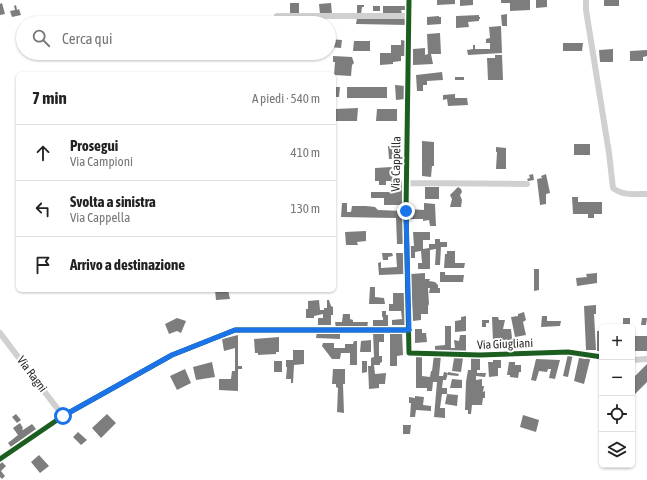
<!DOCTYPE html>
<html lang="it">
<meta charset="utf-8">
<style>
body{margin:0;font-family:"Asap Condensed",sans-serif;background:#f6f6f6;color:#222}
.controls{position:absolute;right:12px;bottom:12px;display:grid;overflow:hidden;border-radius:6px;box-shadow:0 1px 3px #0004}
.controls button{width:36px;height:36px;display:grid;place-items:center;padding:0;border:0;border-bottom:1px solid #e0e0e0;background:#fff;color:#222;font:20px sans-serif}
.stop{position:absolute;width:12px;height:12px;margin:-9px;border:3px solid #1a73e8;border-radius:50%;background:#fff}
.stop.end{background:#1a73e8;border-color:#fff;box-shadow:0 1px 4px #0008}
.list{margin:0;padding:0;list-style:none}
h2{display:flex;justify-content:space-between;align-items:center;height:52px;margin:0;padding:0 16px;font-size:17px}
h2 small{font-size:13px;font-weight:400;color:#767676}
.list li{display:grid;grid-template-columns:26px 1fr auto;gap:12px;align-items:center;box-sizing:border-box;height:56px;padding:0 16px;border-top:1px solid #e0e0e0}
.list b{display:block;font-size:15px;white-space:nowrap}
.list p{margin:0;font-size:13px;white-space:nowrap;color:#767676}
.list em{font-size:13px;font-style:normal;color:#767676}
.icon{flex:none;width:22px;height:22px;fill:none;stroke:currentColor;stroke-width:2;stroke-linecap:round;stroke-linejoin:round}
.map{position:relative;flex:none;width:647px;height:480px;overflow:hidden}
.search{position:absolute;background:#fff;box-shadow:0 1px 3px #0004;left:16px;top:16px;width:320px;height:44px;display:flex;align-items:center;gap:10px;box-sizing:border-box;padding:0 14px;border-radius:22px;color:#767676;font-size:15px}
.panel{position:absolute;background:#fff;box-shadow:0 1px 3px #0004;left:16px;top:72px;width:320px;height:220px;border-radius:6px}
.map>svg:first-child{display:block}
.building{fill:#7d7d7d}
.lines{fill:none;stroke-linecap:round;stroke-linejoin:round}
.minor{stroke:#d0d0d0;stroke-width:6}
.cycleway-casing{stroke:#fff;stroke-width:8}
.cycleway{stroke:#1b5e20;stroke-width:5}
.route{stroke:#1a73e8;stroke-width:5}
.labels{text-anchor:middle;dominant-baseline:central;stroke-width:4;stroke-linejoin:round;paint-order:stroke}
.street-label{font-size:12px;fill:#2b2b2b;stroke:#fff}
</style>
<div class="map">
<svg width="647" height="480" viewBox="0 0 647 480">
<rect width="100%" height="100%" fill="#fff"/>
<path class="building" d="M437 0H455V4L437 5Z
M460 0H473V5L460 6Z
M501 0H530V10L510 11V3H501Z
M536 0H547V7L536 8Z
M604 0H619V6H604Z
M2 3 5 14 0 15V4Z
M290 3H299V13H290Z
M331 3 332 14H320L319 4Z
M16 5 17 10 19 9 21 15 12 17 10 11 15 10 14 6Z
M357 5H364V7H362L361 14H357Z
M373 6H380V11H373Z
M383 6H408V14H405V10H401L402 14H383Z
M507 14V26H502L501 15Z
M479 15V17H480V19H479V21L468 22 469 27 456 28V16Z
M439 16V17H441V24L427 25V17Z
M357 18 407 19V25L356 24Z
M501 26 502 53 468 55 467 50 473 49V45H475V49H490V43H486V39L490 38 489 27Z
M440 33 441 54H431L433 64 413 65V49L425 48V55L428 54 427 34Z
M329 39 342 40 341 48 329 47Z
M401 40 407 41V56H401V61L393 62V64L380 65V53H391V45H401Z
M354 41H370V51H353Z
M563 43H583L582 51H563Z
M613 49V62H600L599 50Z
M647 50V56L643 57V61H630V51Z
M495 55H502L503 80H488L487 58H495Z
M333 56 352 57 354 63 352 65 351 76 334 75 335 62H333Z
M442 72 443 80 427 81V85H423V91H417L416 75Z
M455 77H464V80H455Z
M395 85 405 86V99L396 100Z
M334 87H340L339 97H334Z
M347 87H387V98H347Z
M455 94V98H467L468 105 448 106 447 99 443 100V95Z
M358 108 357 121H335V109Z
M377 109H397V121H376Z
M422 141 434 142V166H432L431 177 422 176Z
M574 144H590V155H574Z
M388 146H400L401 159H389Z
M496 147 506 148V169H496L497 152H496Z
M392 167 393 180H402V205H384V198H371V192H390L391 190V181H386V185H379V181H375V168Z
M533 174 534 180 528 181 527 179 530 178 529 175Z
M546 174 550 193 546 194V204L540 205 537 179 542 178 541 176Z
M425 187H439V199H425Z
M458 187 461 189 462 192 460 195 462 200 461 207H450L452 199 450 195Z
M572 197H578V202H602V214H594V218H588V214H573Z
M342 203H347V212H351L352 206H366L375 207 378 210 403 211V244H397L396 218 341 217Z
M424 203 435 204 436 226H430L429 220 423 221V219H409L408 209 424 210Z
M366 231V241L357 242 358 245H346L345 232Z
M413 232H430V240H423V249L429 248V244H435V239H440V242H447V247H441L440 265H435L436 249 430 250V269H418V263H422L421 251 415 252V258H411L410 246H414Z
M447 251H455V263H465L464 268H444L445 254H447Z
M382 253H392L393 256 388 257V260H383Z
M396 253H403L404 274 379 275 378 263 381 262V268L397 267Z
M534 269H539V290L534 291Z
M440 272H445V275H464L463 282H440Z
M425 273V279H430L429 281 435 282 438 285V288H440V293H429L430 288H428L429 304 428 306V314H421V320L413 321 411 274Z
M597 273V283L577 286 576 278 587 277 586 274Z
M370 287H375V297L384 298 385 304H369Z
M215 290H228L230 299 216 300Z
M393 293H404L407 325H392V320L402 319 401 311H389V304H393Z
M319 300 320 310H324V308H327V300H329L331 306 333 307V315H331V325H318V318H323V314L314 316V318H306V309H308V301Z
M596 305V314H594L596 350H586L584 306Z
M382 311H386V315H388V328H373V320H383V317H382Z
M524 312 526 320 523 322 526 335 515 337 511 317 518 316V314Z
M343 314H350V319L353 320V322H368L367 328H336L335 322H342Z
M466 316V331L455 332V321L461 320V317Z
M542 316H547V321H561L560 326 541 327Z
M492 317H498L499 320H505L503 329H511L513 347H503L502 344 493 342Z
M177 318 186 321 181 333 177 331 169 334 165 324Z
M623 318H630V327H623Z
M642 318H647L646 325H641Z
M482 320H489V323H486V327H482Z
M445 326H451V348H455L454 340 459 341 460 335H466V351L435 352V346L445 345Z
M415 329H422V333H426L427 342 415 343Z
M317 331 340 332V339L316 338Z
M597 331H602V351H597Z
M373 332H384V342H379V356H382V362L380 363V365H374L375 374 386 373 385 384H379V388L369 389 368 366H371V358L374 357Z
M390 332H402L403 355 397 356V366H390Z
M238 335V366H242V369H238V391L219 390V379H231L232 371H235V348L224 351 222 339Z
M633 336H647V351H633Z
M279 337V352H276V354L258 355V353H255L254 339Z
M371 340V352H360L361 341Z
M354 341H357V365H350V353H341L340 359H332L322 346 323 343H334V348H345V344H353Z
M293 350H304V364L294 365 293 383H291V379H286L287 367H286V360H293Z
M568 354H573L568 377 563 376Z
M416 355 422 356V376L430 377 431 371H432L434 355H441L439 376H443L444 372 448 373 446 380H443L442 388H447V394H442L440 408H445V418L434 417 437 382H433L432 391H427V388H416Z
M586 356H591L584 384 574 381 579 358 586 359Z
M471 357H480V370H477V373H486L485 377 476 376V380L482 379V386H484L483 392 485 391V398H483L482 405H472L471 414H468V410H465L466 382 468 370H471Z
M454 358H463L461 372 452 371Z
M536 359 560 360 555 379 549 378 551 369H548L547 372 539 371 536 381 531 380Z
M493 360H501V368H498V376L489 377 488 362H493Z
M274 361H282V372H274Z
M362 361H367V372L362 373Z
M212 362 215 377 196 380 193 367Z
M509 362H515V365H521V372H519L518 378 510 377V375H507Z
M647 364V382L634 395 632 393V379Z
M185 369 191 383 177 390 170 376Z
M333 369H345V384H343L344 413 337 412 338 388 336 387V384H332Z
M448 372 459 374 458 376 448 375Z
M452 379 462 380V388H450Z
M447 394 458 395 457 406 445 404Z
M415 396 424 397 423 405 431 406V411L416 410 415 417H410L411 403H409V397L415 398Z
M16 414 21 420 17 423 12 417Z
M107 414 116 423 101 438 92 428Z
M523 415 539 420 536 432 520 427Z
M20 423 23 428 22 429 23 430 32 424 36 429 11 447 8 443 18 435 13 428Z
M403 425H411L410 434H403Z
M78 432 87 440 81 445 73 437Z
M39 455 49 466 40 473 31 462Z
M2 462 6 466 1 471 5 476 2 479 0 477V464Z"/>
<g class="lines">
<path class="minor" d="M409 0 406 211 409 353 480 355 568 352 602 357
M586 0V10L609 153 613 188C623 196 635 194 647 194
M277 16H409
M406 183 527 184
M0 333 63 416
M632 360 647 359
M0 459 63 416 172 355 235 330H409"/>
<defs>
<path id="cycleway" d="M409 0 406 211 409 353 480 355 568 352 602 357
M0 459 63 416 172 355 235 330H409"/>
</defs>
<use href="#cycleway" class="cycleway-casing"/>
<use href="#cycleway" class="cycleway"/>
</g>
<g class="lines">
<path class="route" d="M63 416 172 355 235 330H409L406 211"/>
</g>
<g class="labels">
<g class="street-label">
<text transform="translate(396 164) rotate(-89)">Via Cappella</text>
<text transform="translate(505 344) rotate(-2)">Via Giugliani</text>
<text transform="translate(32 374) rotate(53)">Via Ragni</text>
</g>
</g>
</svg>
<div class="controls">
<button>+</button>
<button>−</button>
<button><svg class="icon" aria-label="locate" viewBox="0 0 24 24"><circle cx="12" cy="12" r="6"/><path d="M12 2v4M12 18v4M2 12h4M18 12h4"/></svg></button>
<button><svg class="icon" aria-label="layers" viewBox="0 0 24 24"><path d="M12 4l9 5-9 5-9-5zM3 14l9 5 9-5"/></svg></button>
</div>
<div class="stop" style="left:63px;top:416px"></div>
<div class="stop end" style="left:406px;top:211px"></div>
<div class="search"><svg class="icon" aria-label="search" viewBox="0 0 24 24"><circle cx="10" cy="10" r="6"/><path d="M15 15l6 6"/></svg>Cerca qui</div>
<section class="panel">
<h2>7 min<small>A piedi · 540 m</small></h2>
<ul class="list">
<li><svg class="icon" aria-label="ahead" viewBox="0 0 24 24"><path d="M12 20V5M6 11l6-6 6 6"/></svg><div><b>Prosegui</b><p>Via Campioni</p></div><em>410 m</em></li>
<li><svg class="icon" aria-label="left" viewBox="0 0 24 24"><path d="M17 20v-9H6M10 6l-5 5 5 5"/></svg><div><b>Svolta a sinistra</b><p>Via Cappella</p></div><em>130 m</em></li>
<li><svg class="icon" aria-label="arrive" viewBox="0 0 24 24"><path d="M6 21V4h12l-3 4 3 4H6"/></svg><div><b>Arrivo a destinazione</b></div></li>
</ul>
</section>
</div>
